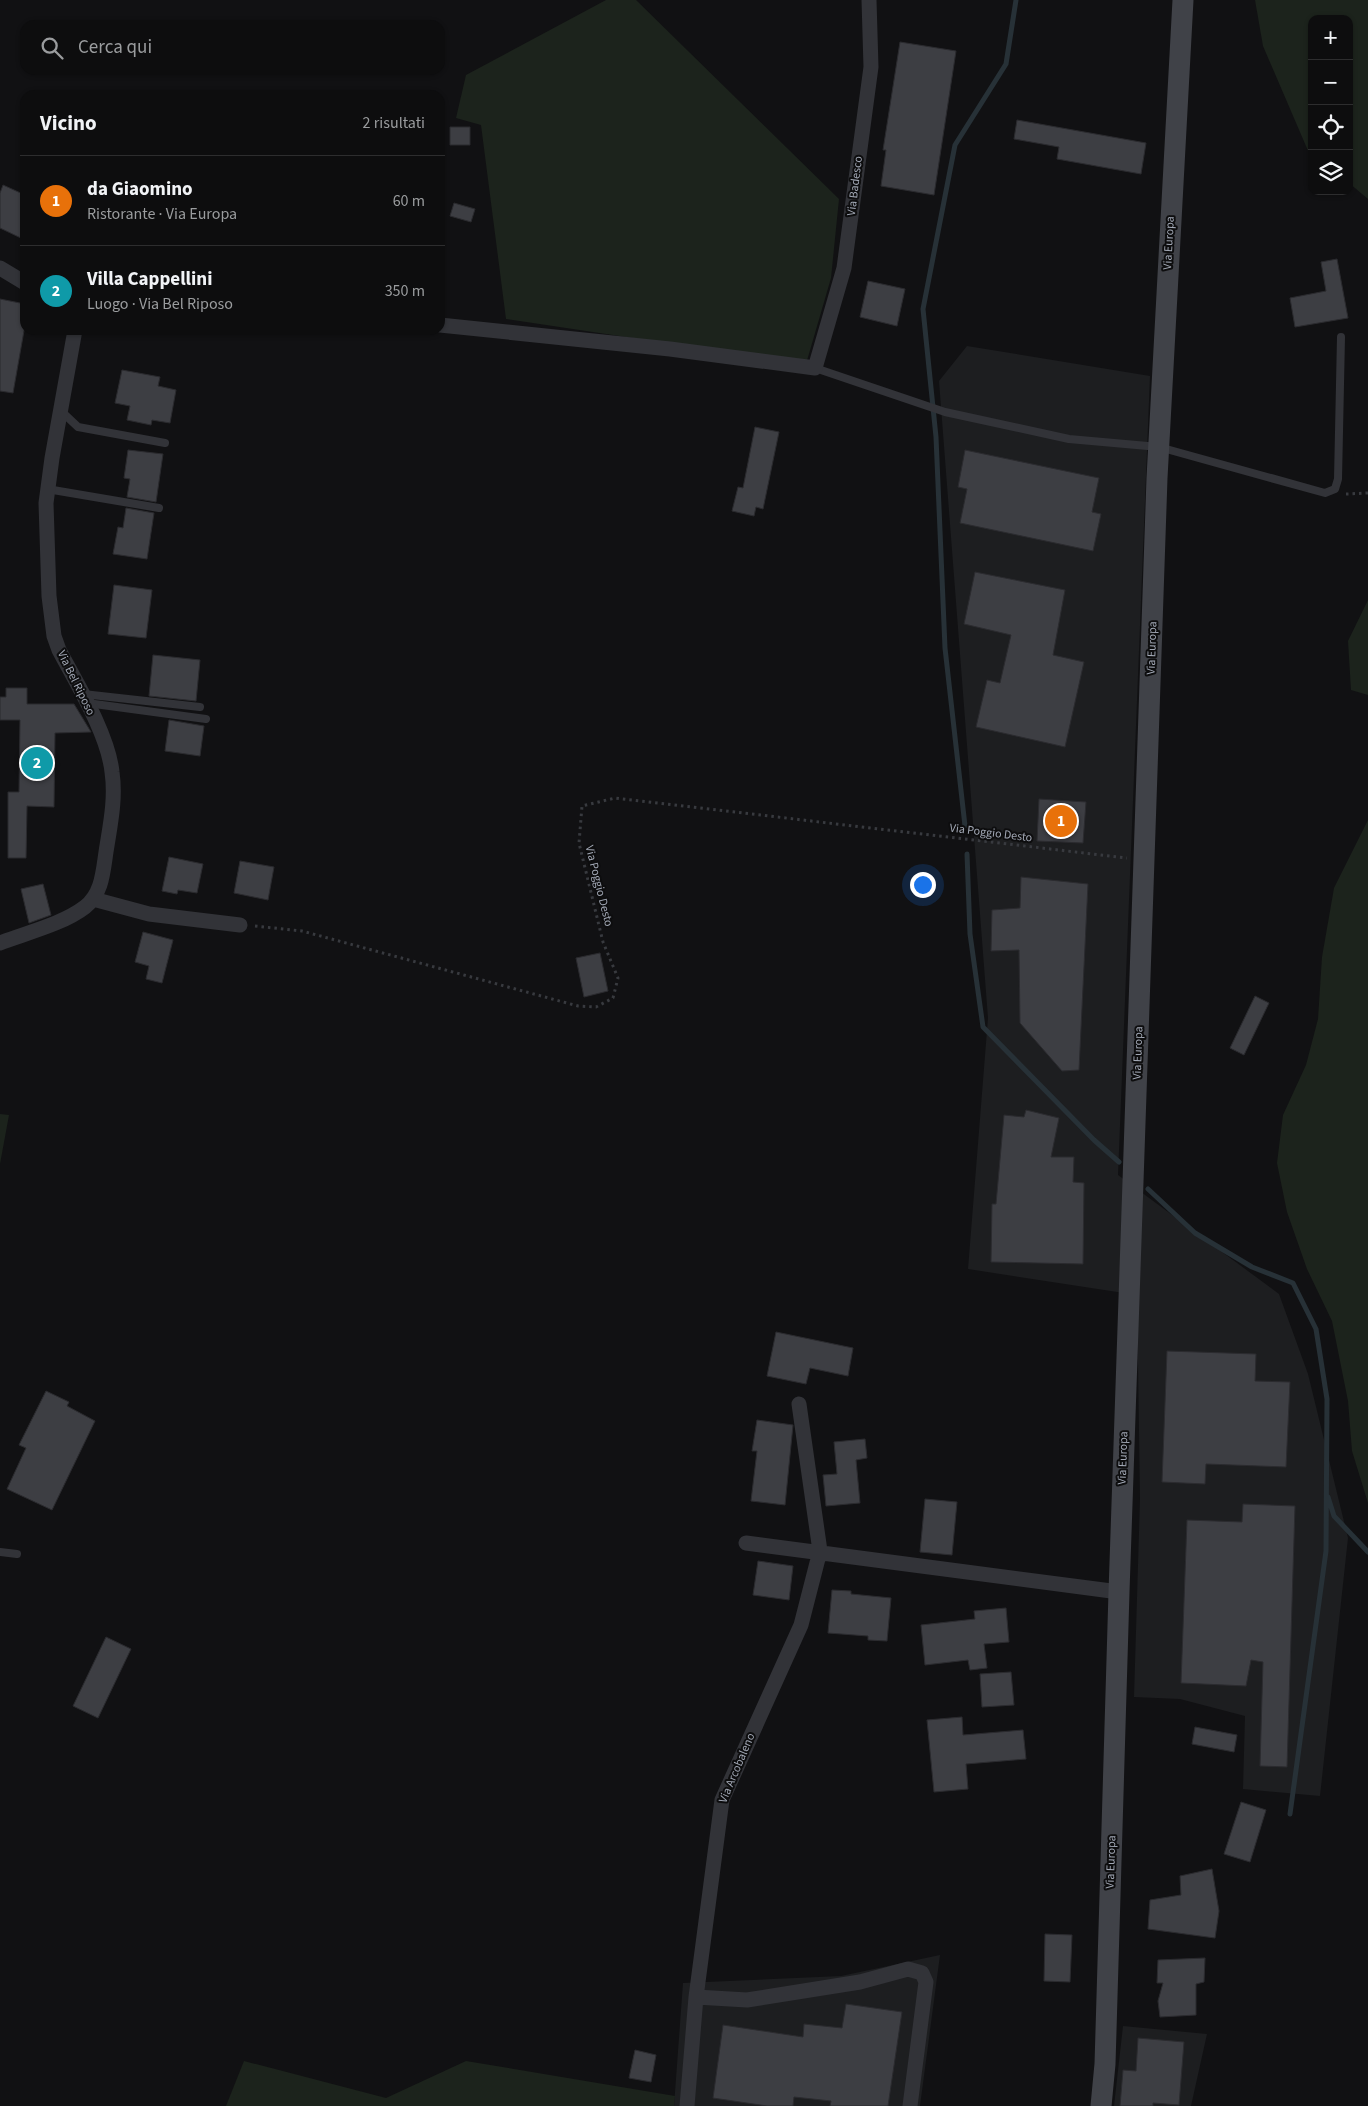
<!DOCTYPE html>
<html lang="it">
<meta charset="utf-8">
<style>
body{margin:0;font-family:"Source Sans 3",sans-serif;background:#1b1b1c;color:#f1f3f6}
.controls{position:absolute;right:15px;top:15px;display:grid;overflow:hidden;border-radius:10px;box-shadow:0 1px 4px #0004}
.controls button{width:45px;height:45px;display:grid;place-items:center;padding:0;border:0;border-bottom:1px solid #2d2d2e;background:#0d0d0e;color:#f1f3f6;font:25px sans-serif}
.you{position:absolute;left:922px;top:884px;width:18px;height:18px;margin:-12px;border:4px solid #fff;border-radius:50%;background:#1a73e8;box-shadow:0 0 0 8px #1a73e833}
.badge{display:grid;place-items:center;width:32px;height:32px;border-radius:50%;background:#7c3aed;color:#fff;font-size:16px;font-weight:700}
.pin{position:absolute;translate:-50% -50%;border:2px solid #fff;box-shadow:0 1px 5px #0006}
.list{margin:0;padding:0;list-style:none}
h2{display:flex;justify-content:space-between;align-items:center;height:65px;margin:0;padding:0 20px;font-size:21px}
h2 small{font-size:16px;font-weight:400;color:#9a9c9e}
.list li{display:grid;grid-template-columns:32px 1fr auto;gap:15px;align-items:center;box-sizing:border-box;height:90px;padding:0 20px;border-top:1px solid #2d2d2e}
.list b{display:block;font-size:19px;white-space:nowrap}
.list p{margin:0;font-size:16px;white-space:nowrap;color:#9a9c9e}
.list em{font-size:16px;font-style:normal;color:#9a9c9e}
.icon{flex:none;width:28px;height:28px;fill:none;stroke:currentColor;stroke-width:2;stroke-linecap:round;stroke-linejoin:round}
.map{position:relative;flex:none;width:1368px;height:2106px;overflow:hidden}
.search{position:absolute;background:#0d0d0e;box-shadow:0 1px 4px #0004;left:20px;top:20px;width:425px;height:55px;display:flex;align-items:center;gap:12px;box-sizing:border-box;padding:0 18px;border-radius:15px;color:#9a9c9e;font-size:19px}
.panel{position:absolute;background:#0d0d0e;box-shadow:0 1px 4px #0004;left:20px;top:90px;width:425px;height:245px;border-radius:15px}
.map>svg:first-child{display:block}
.built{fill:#1d1e20}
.green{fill:#1c231c}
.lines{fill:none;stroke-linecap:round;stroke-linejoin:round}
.stream{stroke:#273137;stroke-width:5}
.building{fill:#3d3e43;stroke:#2b2b2f}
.path{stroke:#383a3f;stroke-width:3;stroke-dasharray:2.5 4;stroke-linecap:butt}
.service{stroke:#323338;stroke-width:8}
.minor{stroke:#323338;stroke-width:15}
.secondary{stroke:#404248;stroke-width:21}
.labels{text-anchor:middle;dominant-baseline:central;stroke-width:4;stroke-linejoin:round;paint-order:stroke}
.street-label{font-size:12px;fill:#a2a8b5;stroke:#0d0d0e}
</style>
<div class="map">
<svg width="1368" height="2106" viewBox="0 0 1368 2106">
<rect width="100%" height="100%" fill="#111113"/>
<path class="built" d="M967 346 1150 376 1118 1175 1279 1294 1308 1374 1348 1538 1320 1796 1243 1789 1245 1716 1180 1699 1134 1697 1140 1499 1137 1295 968 1269 988 1018 939 381Z
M940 1955 920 2106H674L683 1983 841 1976Z
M1123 2026 1207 2034 1191 2106H1114Z"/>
<path class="green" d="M606 0H636L839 199 831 278 806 364 506 319 481 125 456 118 466 75Z
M1255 0H1368V199L1349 183V19H1312V160L1263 46Z
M1368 600V695L1351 690 1348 641Z
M1368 820V1503L1352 1451 1348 1401 1332 1321 1307 1269 1287 1212 1277 1163 1283 1115 1306 1065 1318 1019 1322 957 1334 888Z
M0 1114 9 1115 0 1164Z
M244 2061 386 2098 466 2061 675 2096 674 2106H226Z"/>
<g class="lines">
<path class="stream" d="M965 826 945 648 936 437 923 309 955 145 1006 64 1016 0
M967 854 970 934 983 1027 1094 1140 1119 1162
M1148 1189 1195 1233 1252 1267 1293 1283 1316 1329 1327 1399 1326 1551 1290 1814
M1328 1497 1334 1516 1368 1552"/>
</g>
<path class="building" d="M900 42 956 51 934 195 881 186 886 150H883Z
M1017 120 1146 143 1141 174 1057 159 1059 147 1014 139Z
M450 127H470V145H450Z
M3 185 25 195V240L0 228V193Z
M454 203 475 209 471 222 450 216Z
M1337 259 1348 318 1295 327 1290 298 1326 291 1321 262Z
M868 281 905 289 897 326 860 317Z
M0 299 25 304V325L13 393 0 391Z
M122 370 160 377 158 386 176 390 170 423 152 420 151 425 127 420 130 406 115 403Z
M755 427 779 432 763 509 756 507 754 516 732 511 738 487 743 488Z
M128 450 163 454 156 502 127 497 130 479 124 478Z
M965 450 1099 478 1092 512 1101 514 1093 551 960 523 967 489 958 487Z
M126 508 154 513 147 559 113 554 118 527 123 528Z
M975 572 1065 590 1053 655 1084 662 1065 747 976 727 987 680 1000 683 1011 635 964 624Z
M114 585 152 590 146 638 108 634Z
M153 655 200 660 196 701 149 696Z
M6 688H27V704H74L91 732 55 733 54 807 27 806 26 858H8V792H19L20 720H0V697H6Z
M169 720 204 726 200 756 165 751Z
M1039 799 1086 802 1083 843 1037 841Z
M169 857 203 864 197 893 178 890 177 894 162 891Z
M240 861 274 867 268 900 234 893Z
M1021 877 1088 884 1079 1070 1062 1071 1020 1023 1019 950 991 951 992 910 1020 908Z
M43 884 51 915 29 923 21 889Z
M143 932 173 940 162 983 146 979 149 966 135 962Z
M600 953 608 991 584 997 576 958Z
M1255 996 1269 1003 1244 1055 1230 1048Z
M1026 1110 1059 1118 1051 1157H1074L1073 1182 1084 1183 1083 1264 991 1262 992 1204H996L1004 1115 1024 1117Z
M776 1332 853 1348 848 1376 810 1368 806 1384 767 1376Z
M1167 1351 1256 1354 1255 1381 1290 1382 1286 1467 1206 1464 1205 1484 1162 1482Z
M46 1391 69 1402 67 1406 95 1421 52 1510 7 1489 26 1448 19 1445Z
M757 1420 793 1425 785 1505 751 1501 757 1451H752Z
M865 1439 867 1458 856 1460 860 1503 826 1506 823 1475 837 1474 834 1442Z
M925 1499 957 1502 952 1555 920 1552Z
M1243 1504 1295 1506 1287 1767 1260 1766 1263 1662 1251 1660 1246 1686 1181 1683 1187 1520 1242 1522Z
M758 1561 793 1566 789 1600 753 1595Z
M832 1590 851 1591V1594L891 1598 887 1641 868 1640V1636L828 1633Z
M1006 1608 1009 1642 984 1644 987 1668 970 1670 968 1660 925 1665 921 1625 975 1619 974 1611Z
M106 1637 131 1649 98 1718 73 1706Z
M1011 1672 1014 1705 982 1707 980 1674Z
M962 1717 963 1735 1023 1730 1026 1759 966 1764 968 1789 934 1792 927 1720Z
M1195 1727 1237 1735 1234 1752 1192 1744Z
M1241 1802 1266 1810 1250 1862 1224 1854Z
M1212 1869 1219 1911 1215 1938 1148 1929 1150 1900 1181 1895 1180 1876Z
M1045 1934 1072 1935 1070 1982 1044 1981Z
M1205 1958 1204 1982 1196 1984V2015L1160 2017 1158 2001 1163 1983H1157L1158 1960Z
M846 2004 902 2012 888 2106H830L831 2101 794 2097 793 2106H767L713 2098 723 2025 803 2037 804 2024 842 2028Z
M1138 2038 1184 2042 1179 2105 1153 2103V2106H1120L1123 2070 1136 2071Z
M635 2050 656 2055 651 2082 629 2078Z"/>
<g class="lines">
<path class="path" d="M1346 494 1368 493
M255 926 302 931 578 1006 596 1007 613 998 618 978 603 942 579 843 582 806 615 798 1127 858"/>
<path class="service" d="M815 368 945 412 1069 439 1159 447 1325 493 1335 489 1338 479 1341 337
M61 411 78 427 165 443
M47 489 159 508
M83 694 200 707
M87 703 206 719
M0 1552 17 1554"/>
<path class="minor" d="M0 268 25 283
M440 325 670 349 815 368 844 268 871 67 869 0
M93 899 149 914 240 925
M0 943C26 933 63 924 85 907 102 894 103 872 106 852 110 826 116 799 112 772 108 734 77 684 59 650L54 636 49 596 46 503 52 458 75 330
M746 1543 1119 1592
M696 1997 747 2000 860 1982 908 1969 922 1973 926 1982 910 2106
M687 2106 696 1997 722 1800 801 1625 820 1551 799 1404"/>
<path class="secondary" d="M1101 2106 1105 2064 1119 1592 1157 478 1183 0"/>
</g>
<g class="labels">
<g class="street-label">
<text transform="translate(855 186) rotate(-83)">Via Badesco</text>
<text transform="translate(1169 243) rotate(-87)">Via Europa</text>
<text transform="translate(1152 648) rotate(-88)">Via Europa</text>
<text transform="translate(76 683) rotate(64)">Via Bel Riposo</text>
<text transform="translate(991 833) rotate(7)">Via Poggio Desto</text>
<text transform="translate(599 886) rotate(76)">Via Poggio Desto</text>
<text transform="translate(1138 1053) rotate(-88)">Via Europa</text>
<text transform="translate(1123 1458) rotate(-88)">Via Europa</text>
<text transform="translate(737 1768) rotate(-67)">Via Arcobaleno</text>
<text transform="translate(1111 1862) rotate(-88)">Via Europa</text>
</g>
</g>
</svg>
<div class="controls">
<button>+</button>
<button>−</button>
<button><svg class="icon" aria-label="locate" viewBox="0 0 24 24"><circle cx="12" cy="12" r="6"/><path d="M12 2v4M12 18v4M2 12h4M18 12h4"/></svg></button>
<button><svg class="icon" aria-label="layers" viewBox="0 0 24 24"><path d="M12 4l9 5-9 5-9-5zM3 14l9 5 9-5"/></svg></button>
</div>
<div class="you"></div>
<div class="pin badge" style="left:1061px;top:821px;background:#e8710a">1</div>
<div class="pin badge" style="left:37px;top:763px;background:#0f9aa8">2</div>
<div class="search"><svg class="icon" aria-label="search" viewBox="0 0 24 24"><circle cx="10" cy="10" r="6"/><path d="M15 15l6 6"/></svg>Cerca qui</div>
<section class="panel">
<h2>Vicino<small>2 risultati</small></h2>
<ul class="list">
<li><span class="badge" style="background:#e8710a">1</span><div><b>da Giaomino</b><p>Ristorante · Via Europa</p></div><em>60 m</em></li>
<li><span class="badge" style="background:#0f9aa8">2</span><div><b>Villa Cappellini</b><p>Luogo · Via Bel Riposo</p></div><em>350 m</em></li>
</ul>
</section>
</div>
